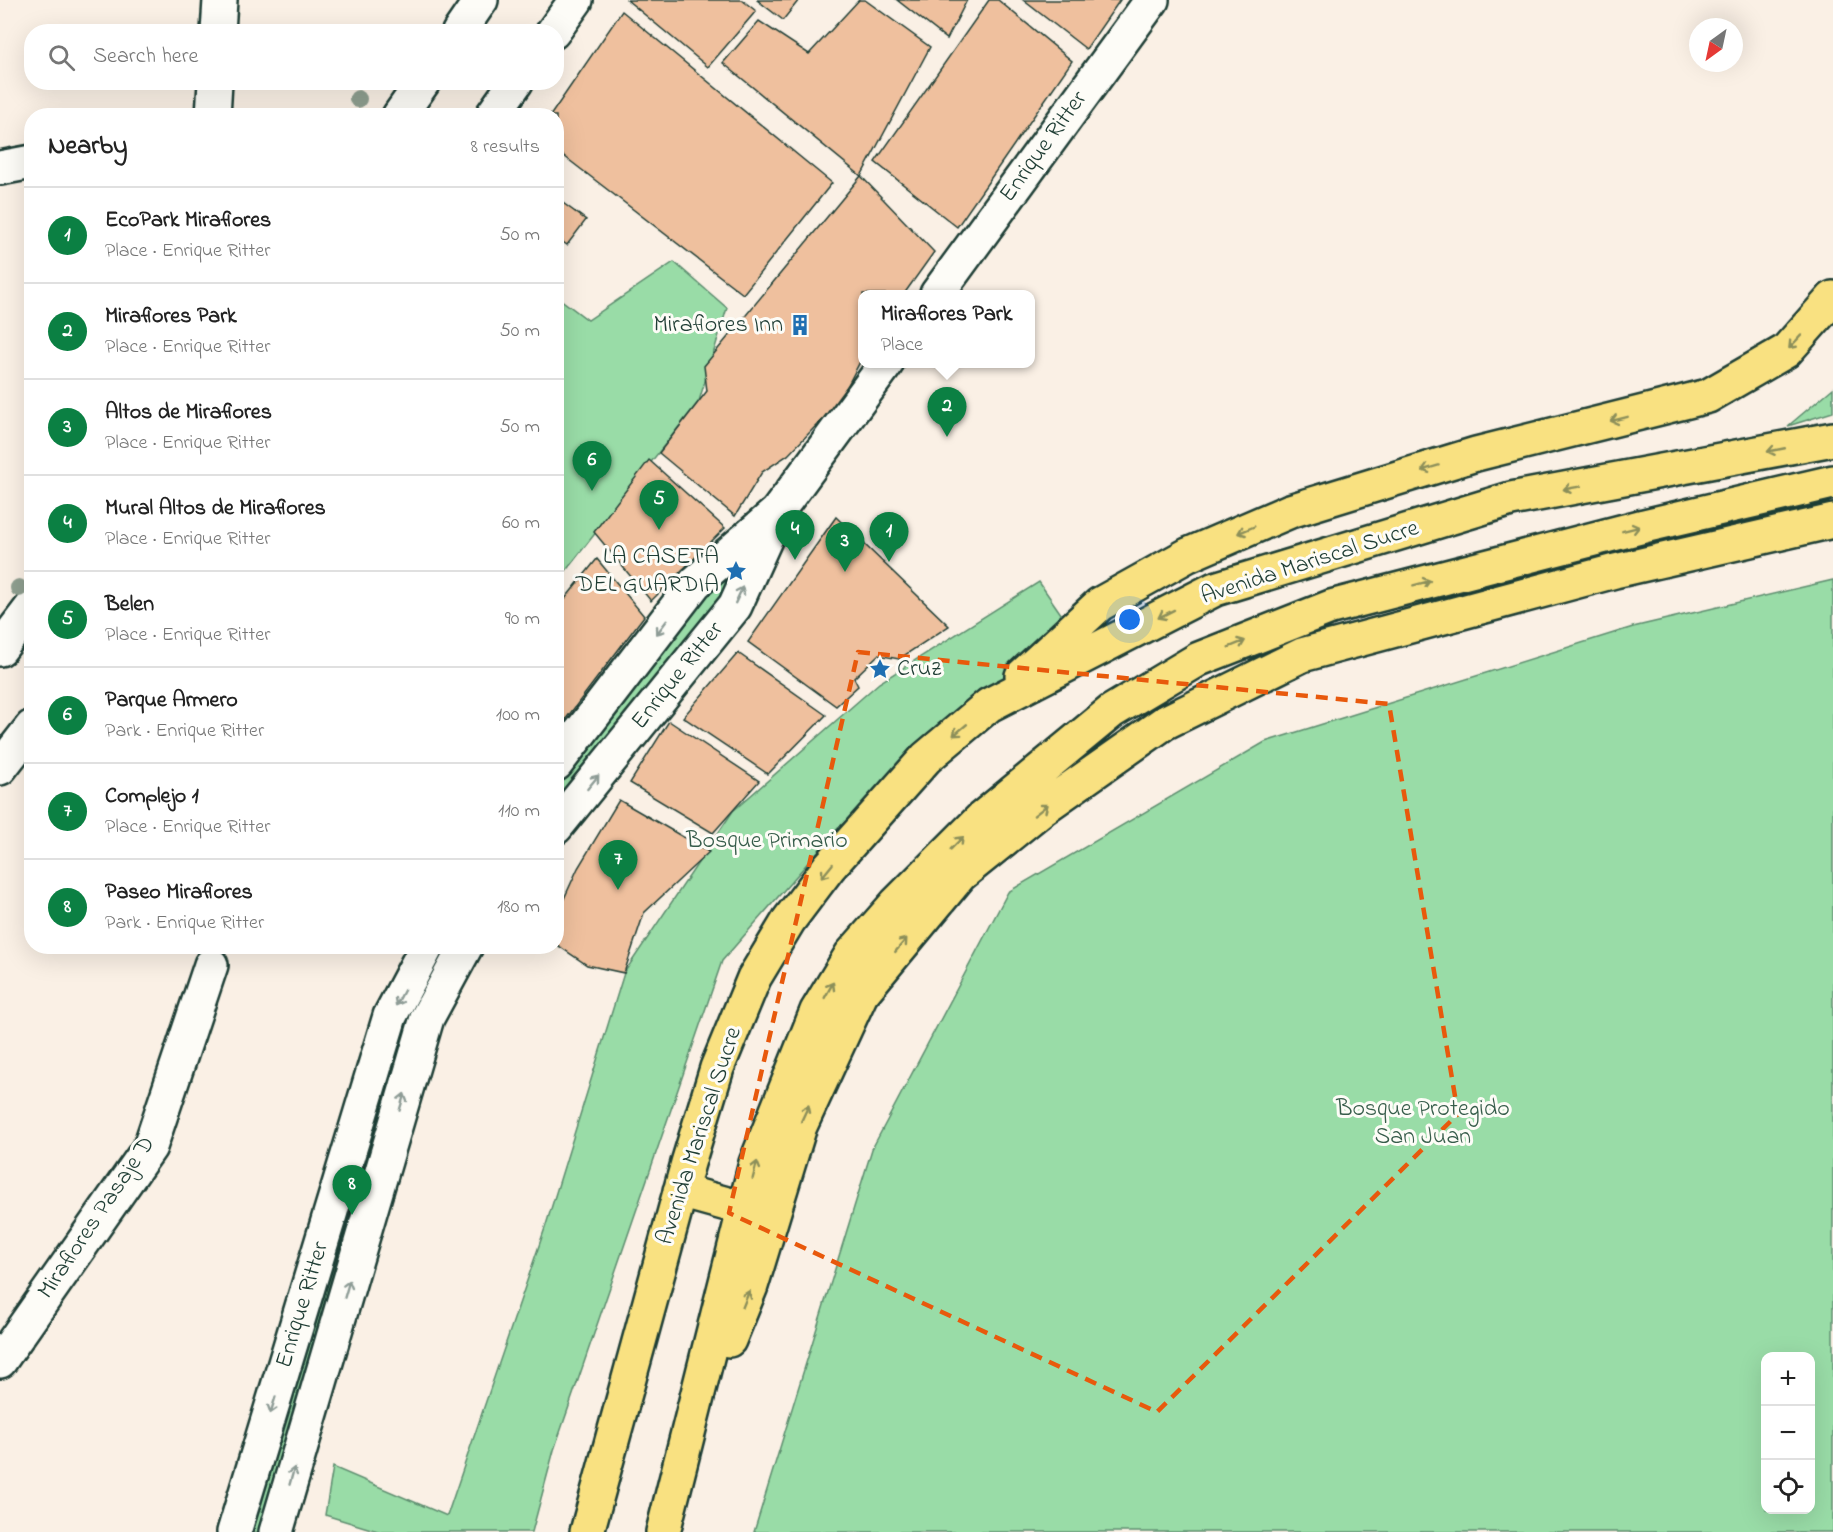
<!DOCTYPE html>
<meta charset="utf-8">
<style>
body{margin:0;font-family:"Indie Flower",sans-serif;background:#f6f6f6;color:#222}
.controls{position:absolute;right:18px;bottom:18px;display:grid;overflow:hidden;border-radius:12px;box-shadow:0 6px 24px #0002}
.controls button{width:54px;height:54px;display:grid;place-items:center;padding:0;border:0;border-bottom:2px solid #e0e0e0;background:#fff;color:#222;font:30px sans-serif}
.compass{position:absolute;left:1689px;top:18px;width:54px;height:54px;border-radius:50%;background:#fff;box-shadow:0 6px 24px #0002;rotate:213deg}
.you{position:absolute;left:1130px;top:620px;width:21px;height:21px;margin:-15px;border:4px solid #fff;border-radius:50%;background:#1a73e8;box-shadow:0 0 0 9px #1a73e833}
.badge{display:grid;place-items:center;width:39px;height:39px;border-radius:50%;background:#0b8043;color:#fff;font-size:20px;font-weight:700}
.pin{position:absolute;translate:-50% -50px;filter:drop-shadow(0 2px 3px #0008)}
.pin::after{content:'';position:absolute;top:32px;width:21px;height:18px;background:inherit;clip-path:polygon(0 0,100% 0,50% 100%)}
.popup{position:absolute;left:858px;top:290px;width:177px;height:78px;box-sizing:border-box;display:grid;place-content:center;border-radius:12px;background:#fff;filter:drop-shadow(0 2px 4px #0005);font-size:20px;white-space:nowrap;color:#767676}
.popup b{font-size:22px;color:#222}
.popup::after{content:'';position:absolute;left:50%;top:100%;margin-left:-12px;border:12px solid transparent;border-top-color:#fff}
.list{margin:0;padding:0;list-style:none}
h2{display:flex;justify-content:space-between;align-items:center;height:78px;margin:0;padding:0 24px;font-size:26px}
h2 small{font-size:20px;font-weight:400;color:#767676}
.list li{display:grid;grid-template-columns:39px 1fr auto;gap:18px;align-items:center;box-sizing:border-box;height:96px;padding:0 24px;border-top:2px solid #e0e0e0}
.list b{display:block;font-size:22px;white-space:nowrap}
.list p{margin:0;font-size:20px;white-space:nowrap;color:#767676}
.list em{font-size:20px;font-style:normal;color:#767676}
.icon{flex:none;width:33px;height:33px;fill:none;stroke:currentColor;stroke-width:2;stroke-linecap:round;stroke-linejoin:round}
.map{position:relative;flex:none;width:1833px;height:1532px;overflow:hidden}
.search{position:absolute;background:#fff;box-shadow:0 6px 24px #0002;left:24px;top:24px;width:540px;height:66px;display:flex;align-items:center;gap:15px;box-sizing:border-box;padding:0 21px;border-radius:24px;color:#767676;font-size:22px}
.panel{position:absolute;background:#fff;box-shadow:0 6px 24px #0002;left:24px;top:108px;width:540px;height:846px;border-radius:24px}
.map>svg:first-child{display:block}
.green{fill:#99dca7;stroke:#5c8c6e;stroke-width:1.5;fill-rule:evenodd}
.building{fill:#efc09e;stroke:#1f3d34;stroke-width:1.5}
.lines{fill:none;stroke-linecap:round;stroke-linejoin:round}
.minor-casing{stroke:#1f3d34;stroke-width:38}
.major-casing{stroke:#1f3d34;stroke-width:38}
.minor{stroke:#fdfcf7;stroke-width:33}
.major{stroke:#f9e181;stroke-width:33}
.tree{fill:#8f9f90}
.oneway{stroke:#8c8f5a}
.oneway2{stroke:#8e9c96}
.marked{fill:none;stroke:#e8590c;stroke-width:4.5;stroke-dasharray:12 8;stroke-linejoin:round}
.labels{text-anchor:middle;dominant-baseline:central;stroke-width:6;stroke-linejoin:round;paint-order:stroke}
.street-label{font-size:24px;fill:#1f3d34;stroke:#fdfcf7}
.poi-label{font-size:24px;fill:#1f3d34;stroke:#fdfcf7;text-anchor:end}
.park-label{font-size:24px;fill:#375d4b;stroke:#fdfcf7}
</style>
<div class="map">
<svg width="1833" height="1532" viewBox="0 0 1833 1532">
<rect width="100%" height="100%" fill="#faf0e5"/>
<filter id="ink" filterUnits="userSpaceOnUse"><feTurbulence type="fractalNoise" baseFrequency=".0167" numOctaves="2"/><feDisplacementMap in="SourceGraphic" scale="12" xChannelSelector="R" yChannelSelector="G"/><feConvolveMatrix kernelMatrix="1 2 1 2 8 2 1 2 1" color-interpolation-filters="sRGB"/></filter>
<g filter="url(#ink)">
<path class="green" d="M674 262 727 308 699 401 557 582 556 296 588 320Z
M1833 388V412L1788 426Z
M755 542 729 603 557 815 556 777 699 587Z
M1833 580V1532H754L872 1149 1008 892 1265 742 1633 627ZM1810 1356V1510H1766V1356Z
M1039 582 1070 627 926 758 840 826 722 961 554 1450 532 1532H381L325 1515 333 1467 447 1516 546 1225 624 973 733 811 879 683Z
M438 947H457L282 1532H241L398 1018Z"/>
<path class="building" d="M627 0H742L756 11 708 67Z
M757 0H799L783 20Z
M859 0H865L930 47 861 176 723 63 759 21 809 54Z
M897 0H967L947 39Z
M989 0H998L1072 61 957 227 875 162Z
M1023 0H1120L1086 49Z
M622 11 832 183 743 294 556 150V116H550Z
M861 176 934 252 904 294H863V356L839 402 788 455 762 472 735 516 659 453 707 391 704 366Z
M556 198 586 220 567 245 556 237Z
M649 460 725 528 651 601 594 532Z
M836 517 949 626 899 659 878 655 854 678 858 686 836 706 748 642Z
M597 559 644 616 556 732V610Z
M738 653 826 715 768 774 683 717Z
M669 721 759 781 713 833 630 783Z
M619 800 709 852 644 913 624 973 587 965 556 944 557 914 578 868Z"/>
<g class="lines">
<defs>
<path id="minor" d="M218 32 220 0
M459 32 481 0
M553 32 576 0
M213 116 215 82
M399 116 423 82
M492 116 516 82
M0 168 32 162
M937 294 1152 0
M0 649 32 607
M556 764 695 583 777 512 886 364
M0 768 32 727
M556 827 735 606 773 522
M0 1361 150 1147 211 965
M234 1532 390 1016 427 946
M276 1532 427 1018 466 946"/>
<path id="major" d="M1022 676 1100 604 1188 555 1290 511 1476 454 1708 396 1786 351 1833 298
M680 1191 745 1209
M729 1340 751 1286 800 1126 861 994 960 875 1043 808 1164 723 1302 655 1615 571 1833 521
M587 1532 688 1163 717 1068 754 978 789 920 829 867 926 758 989 705 1215 589 1511 499 1833 439
M663 1532 756 1163 817 1011 851 955 896 904 982 818 1112 711 1199 659 1331 607 1644 526 1833 482"/>
</defs>
<use href="#minor" class="minor-casing"/>
<use href="#major" class="major-casing"/>
<use href="#minor" class="minor"/>
<use href="#major" class="major"/>
</g>
<g class="tree">
<circle cx="358" cy="99" r="9"/>
<circle cx="19" cy="588" r="9"/>
</g>
<defs><path id="oneway-shaft" d="M-6 0H5M1.5-3L5.5 0L1.5 3" fill="none" stroke-width="1.6" stroke-linecap="round" stroke-linejoin="round" transform="scale(1.5)"/></defs>
<g class="oneway">
<use href="#oneway-shaft" transform="translate(1795 342) rotate(133)"/>
<use href="#oneway-shaft" transform="translate(1619 419) rotate(166)"/>
<use href="#oneway-shaft" transform="translate(1776 450) rotate(169)"/>
<use href="#oneway-shaft" transform="translate(1430 468) rotate(163)"/>
<use href="#oneway-shaft" transform="translate(1572 488) rotate(170)"/>
<use href="#oneway-shaft" transform="translate(1631 529) rotate(-14)"/>
<use href="#oneway-shaft" transform="translate(1246 530) rotate(157)"/>
<use href="#oneway-shaft" transform="translate(1422 583) rotate(-15)"/>
<use href="#oneway-shaft" transform="translate(1166 614) rotate(153)"/>
<use href="#oneway-shaft" transform="translate(1237 644) rotate(-22)"/>
<use href="#oneway-shaft" transform="translate(960 730) rotate(140)"/>
<use href="#oneway-shaft" transform="translate(1041 810) rotate(-38)"/>
<use href="#oneway-shaft" transform="translate(957 843) rotate(-45)"/>
<use href="#oneway-shaft" transform="translate(827 871) rotate(129)"/>
<use href="#oneway-shaft" transform="translate(901 945) rotate(-50)"/>
<use href="#oneway-shaft" transform="translate(829 990) rotate(-61)"/>
<use href="#oneway-shaft" transform="translate(805 1113) rotate(-65)"/>
<use href="#oneway-shaft" transform="translate(755 1170) rotate(-75)"/>
<use href="#oneway-shaft" transform="translate(746 1299) rotate(-68)"/>
</g>
<g class="oneway2">
<use href="#oneway-shaft" transform="translate(739 595) rotate(-65)"/>
<use href="#oneway-shaft" transform="translate(662 627) rotate(127)"/>
<use href="#oneway-shaft" transform="translate(593 782) rotate(-51)"/>
<use href="#oneway-shaft" transform="translate(400 998) rotate(118)"/>
<use href="#oneway-shaft" transform="translate(402 1102) rotate(-74)"/>
<use href="#oneway-shaft" transform="translate(347 1289) rotate(-74)"/>
<use href="#oneway-shaft" transform="translate(273 1405) rotate(107)"/>
<use href="#oneway-shaft" transform="translate(292 1476) rotate(-74)"/>
</g>
</g>
<path class="marked" d="M858 652 1389 704 1458 1114 1157 1412 729 1213Z"/>
<defs>
<symbol id="building-bare" viewBox="-9 -9 18 18"><path d="M-4-6H4V6H1V3H-1V6H-4ZM-2.5-4.3h1.7v1.8h-1.7ZM.8-4.3h1.7v1.8H.8ZM-2.5-1h1.7V.8h-1.7ZM.8-1h1.7V.8H.8Z" fill="#1f6fb2" stroke="#fdfcf7" stroke-width="2.5" paint-order="stroke"/></symbol>
<symbol id="sight-bare" viewBox="-9 -9 18 18"><path d="M0-6L1.8-2.2L6-1.7L2.9 1.2L3.7 5.4L0 3.3L-3.7 5.4L-2.9 1.2L-6-1.7L-1.8-2.2Z" fill="#1f6fb2" stroke="#fdfcf7" stroke-width="2.5" paint-order="stroke"/></symbol>
</defs>
<g fill-rule="evenodd">
<use href="#building-bare" x="785" y="310" width="30" height="30"/>
<use href="#sight-bare" x="721" y="556" width="30" height="30"/>
<use href="#sight-bare" x="865" y="654" width="30" height="30"/>
</g>
<g class="labels">
<g class="street-label">
<text transform="translate(1044 147) rotate(-54)">Enrique Ritter</text>
<text transform="translate(1310 563) rotate(-18)">Avenida Mariscal Sucre</text>
<text transform="translate(678 676) rotate(-51)">Enrique Ritter</text>
<text transform="translate(700 1136) rotate(-72)">Avenida Mariscal Sucre</text>
<text transform="translate(97 1218) rotate(-56)">Miraflores Pasaje D</text>
<text transform="translate(303 1305) rotate(-73)">Enrique Ritter</text>
</g>
<g class="poi-label">
<text x="783" y="325">Miraflores Inn</text>
<text x="719" y="557">LA CASETA<tspan x="719" dy="28">DEL GUARDIA</tspan></text>
<text x="897" y="669" text-anchor="start">Cruz</text>
</g>
<g class="park-label">
<text x="767" y="841">Bosque Primario</text>
<text x="1423" y="1109">Bosque Protegido<tspan x="1423" dy="28">San Juan</tspan></text>
</g>
</g>
</svg>
<div class="controls">
<button>+</button>
<button>−</button>
<button><svg class="icon" aria-label="locate" viewBox="0 0 24 24"><circle cx="12" cy="12" r="6"/><path d="M12 2v4M12 18v4M2 12h4M18 12h4"/></svg></button>
</div>
<svg class="compass" viewBox="-18 -18 36 36"><path d="M0-13l5 13h-10z" fill="#e53935"/><path d="M0 13l5-13h-10z" fill="#767676"/></svg>
<div class="you"></div>
<div class="pin badge" style="left:889px;top:562px">1</div>
<div class="pin badge" style="left:947px;top:437px">2</div>
<div class="popup"><b>Miraflores Park</b>Place</div>
<div class="pin badge" style="left:845px;top:572px">3</div>
<div class="pin badge" style="left:795px;top:560px">4</div>
<div class="pin badge" style="left:659px;top:530px">5</div>
<div class="pin badge" style="left:592px;top:491px">6</div>
<div class="pin badge" style="left:618px;top:890px">7</div>
<div class="pin badge" style="left:352px;top:1215px">8</div>
<div class="search"><svg class="icon" aria-label="search" viewBox="0 0 24 24"><circle cx="10" cy="10" r="6"/><path d="M15 15l6 6"/></svg>Search here</div>
<section class="panel">
<h2>Nearby<small>8 results</small></h2>
<ul class="list">
<li><span class="badge">1</span><div><b>EcoPark Miraflores</b><p>Place · Enrique Ritter</p></div><em>50 m</em></li>
<li><span class="badge">2</span><div><b>Miraflores Park</b><p>Place · Enrique Ritter</p></div><em>50 m</em></li>
<li><span class="badge">3</span><div><b>Altos de Miraflores</b><p>Place · Enrique Ritter</p></div><em>50 m</em></li>
<li><span class="badge">4</span><div><b>Mural Altos de Miraflores</b><p>Place · Enrique Ritter</p></div><em>60 m</em></li>
<li><span class="badge">5</span><div><b>Belen</b><p>Place · Enrique Ritter</p></div><em>90 m</em></li>
<li><span class="badge">6</span><div><b>Parque Armero</b><p>Park · Enrique Ritter</p></div><em>100 m</em></li>
<li><span class="badge">7</span><div><b>Complejo 1</b><p>Place · Enrique Ritter</p></div><em>110 m</em></li>
<li><span class="badge">8</span><div><b>Paseo Miraflores</b><p>Park · Enrique Ritter</p></div><em>180 m</em></li>
</ul>
</section>
</div>
